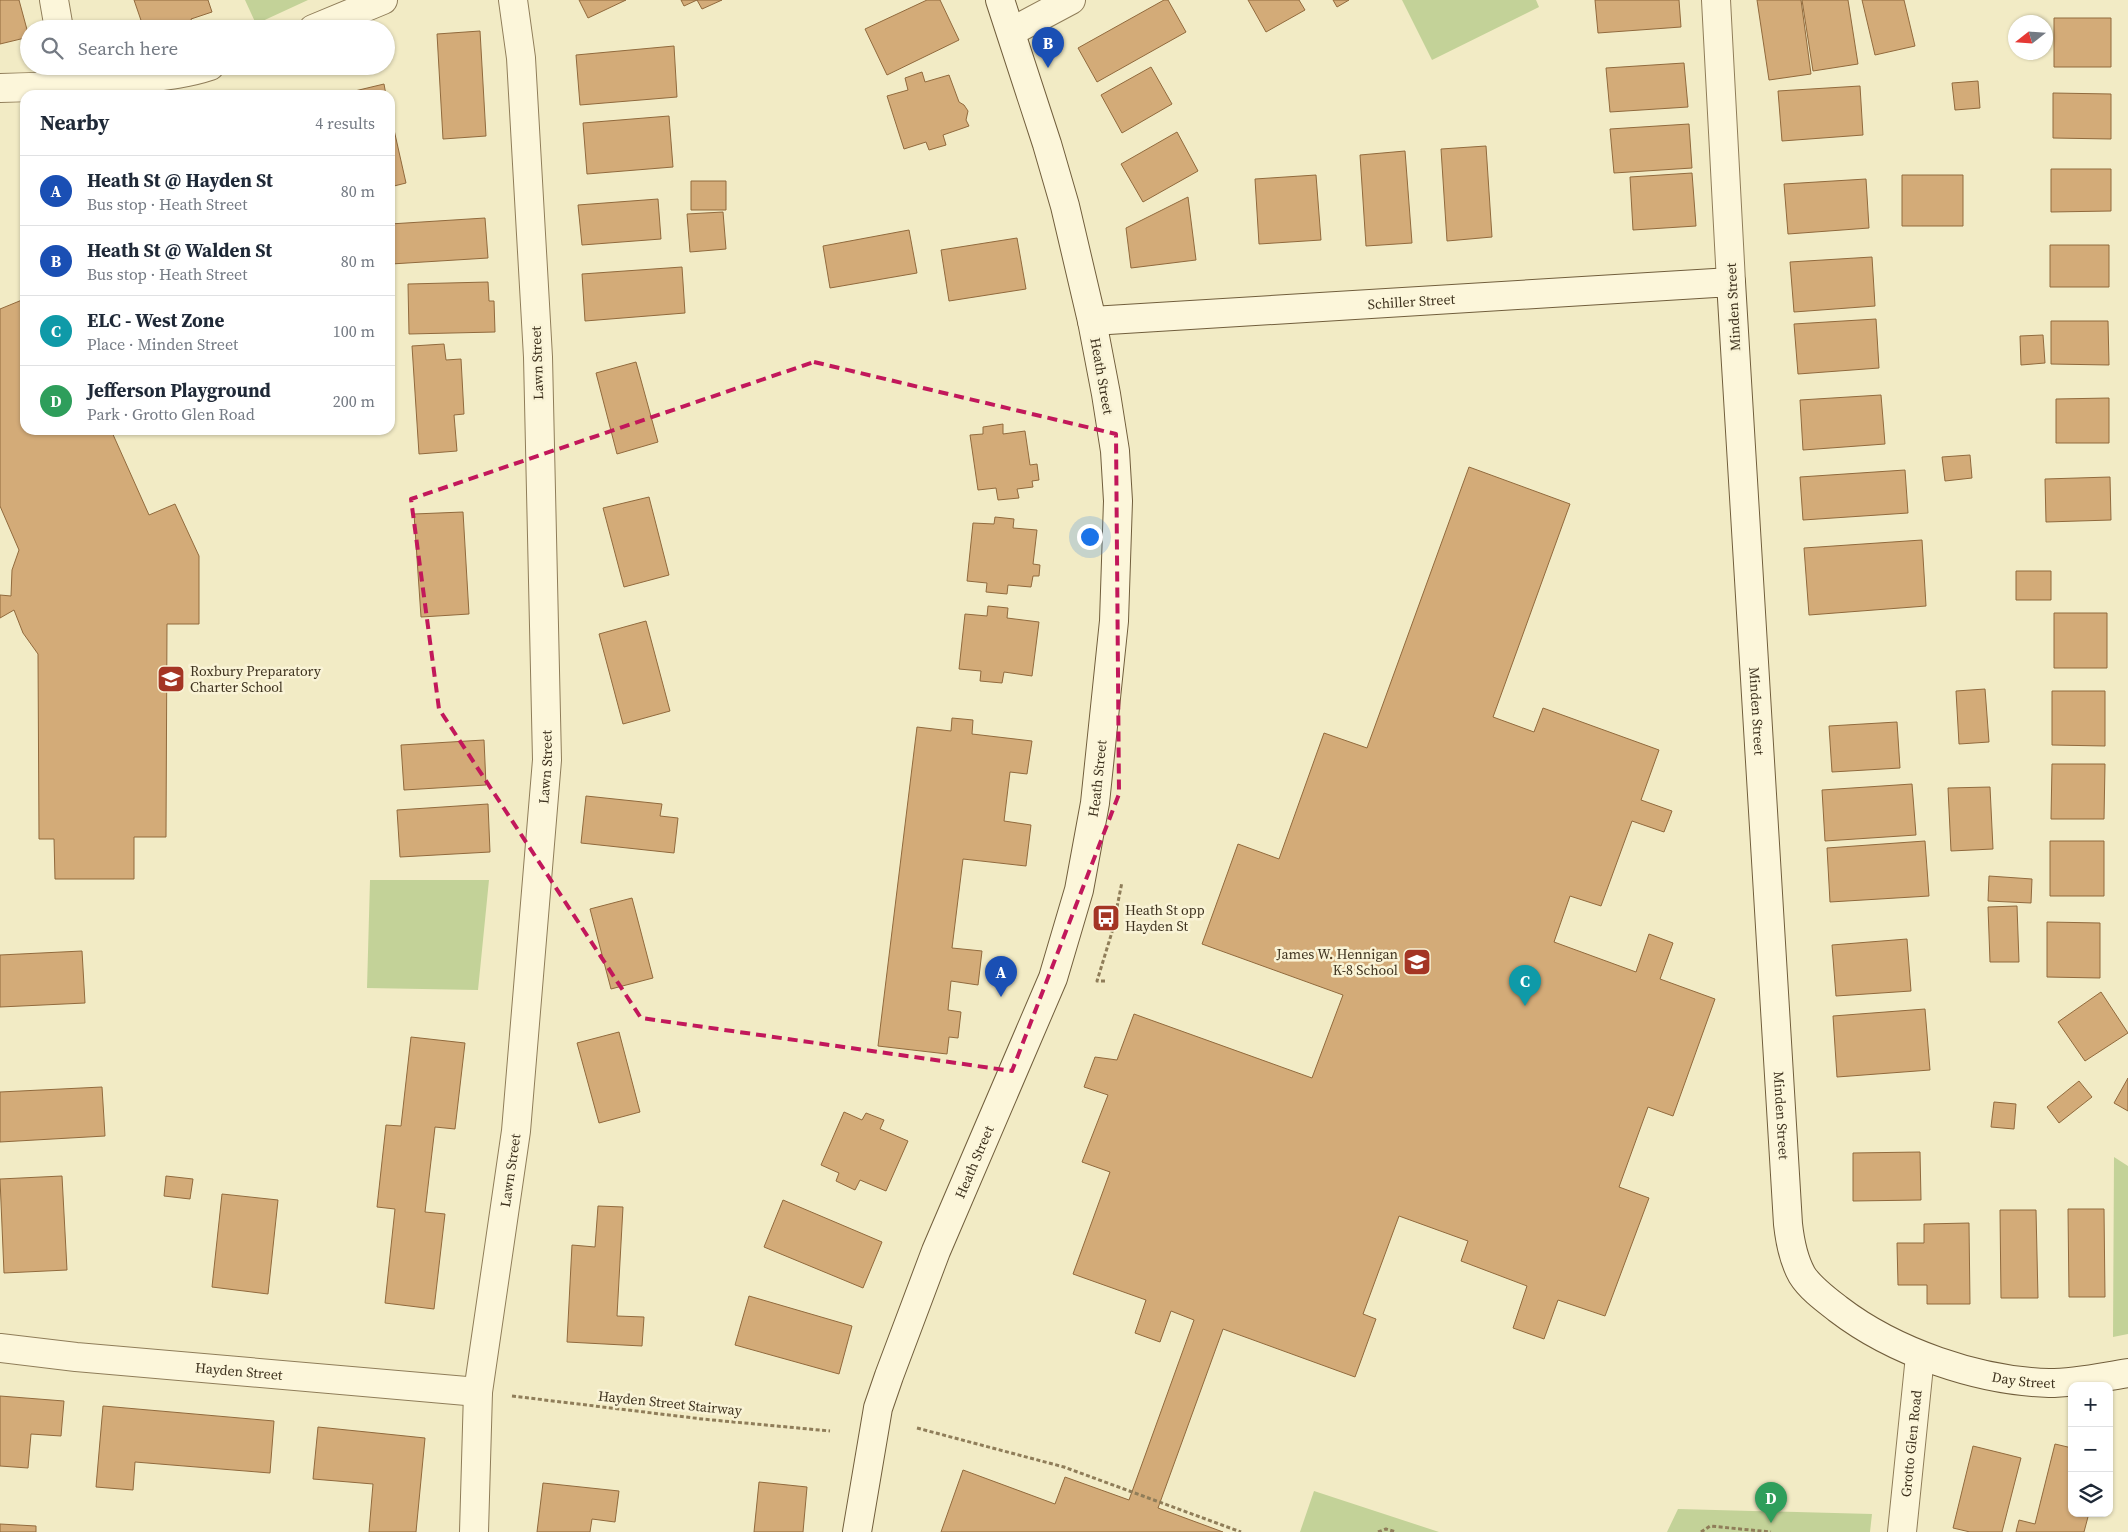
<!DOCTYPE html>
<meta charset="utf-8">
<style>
body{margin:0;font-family:"Source Serif 4",serif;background:#f2f2f3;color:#1f2937}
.controls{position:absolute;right:15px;bottom:15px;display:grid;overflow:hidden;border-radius:10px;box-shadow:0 1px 4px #0004}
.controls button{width:45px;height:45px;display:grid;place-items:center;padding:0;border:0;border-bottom:1px solid #e0e1e3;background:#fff;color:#1f2937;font:25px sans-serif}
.compass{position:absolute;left:2008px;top:15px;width:45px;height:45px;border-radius:50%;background:#fff;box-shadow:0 1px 4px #0004;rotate:253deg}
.you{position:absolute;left:1089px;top:536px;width:18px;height:18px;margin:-12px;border:4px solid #fff;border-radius:50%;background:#1a73e8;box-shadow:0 0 0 8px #1a73e833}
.badge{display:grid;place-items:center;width:32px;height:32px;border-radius:50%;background:#a43524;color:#fff;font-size:16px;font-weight:700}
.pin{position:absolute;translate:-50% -41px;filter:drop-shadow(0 1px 2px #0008)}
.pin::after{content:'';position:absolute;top:26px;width:18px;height:15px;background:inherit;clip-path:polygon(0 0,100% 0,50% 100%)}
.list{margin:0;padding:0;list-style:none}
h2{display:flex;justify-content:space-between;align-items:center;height:65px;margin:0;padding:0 20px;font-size:21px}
h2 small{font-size:16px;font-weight:400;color:#747a83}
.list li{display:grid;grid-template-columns:32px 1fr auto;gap:15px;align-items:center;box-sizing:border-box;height:70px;padding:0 20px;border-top:1px solid #e0e1e3}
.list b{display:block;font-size:19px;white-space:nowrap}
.list p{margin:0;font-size:16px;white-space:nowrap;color:#747a83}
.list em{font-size:16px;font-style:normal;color:#747a83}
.icon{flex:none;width:28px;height:28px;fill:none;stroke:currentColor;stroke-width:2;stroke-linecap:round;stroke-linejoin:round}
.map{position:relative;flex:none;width:2128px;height:1532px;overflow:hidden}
.search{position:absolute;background:#fff;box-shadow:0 1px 4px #0004;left:20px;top:20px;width:375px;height:55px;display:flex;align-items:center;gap:12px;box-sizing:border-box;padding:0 18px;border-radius:28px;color:#747a83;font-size:19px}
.panel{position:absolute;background:#fff;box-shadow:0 1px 4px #0004;left:20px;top:90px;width:375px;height:345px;border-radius:15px}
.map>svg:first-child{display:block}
.green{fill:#c3d298}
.building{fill:#d3ab78;stroke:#916a3d}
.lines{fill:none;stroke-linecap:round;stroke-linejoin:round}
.street-casing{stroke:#8f7d59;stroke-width:30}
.secondary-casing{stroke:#715e3c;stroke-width:30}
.path{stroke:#8f7d59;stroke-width:3;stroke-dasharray:4 2.5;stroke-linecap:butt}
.street{stroke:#fcf6da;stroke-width:28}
.secondary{stroke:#fcf6da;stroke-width:28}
.marked{fill:none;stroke:#c2185b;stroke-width:4;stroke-dasharray:10 6;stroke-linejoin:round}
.labels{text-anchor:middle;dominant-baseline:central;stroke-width:5;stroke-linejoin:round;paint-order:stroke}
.street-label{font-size:14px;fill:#3e321e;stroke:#f9f3d6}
.poi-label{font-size:14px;fill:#3e321e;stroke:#f9f3d6;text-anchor:start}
</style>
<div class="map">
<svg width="2128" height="1532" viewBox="0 0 2128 1532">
<rect width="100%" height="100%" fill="#f2ebc5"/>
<path class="green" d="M245 0H308L256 24Z
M1402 0H1536L1539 7 1432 60Z
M370 880H489L478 990 367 988Z
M2114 1157 2128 1166V1334L2113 1337Z
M1314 1491 1439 1532H1300Z
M1678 1509 1872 1514 1870 1532H1667Z"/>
<path class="building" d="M0 0H19L29 37 0 44Z
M134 0H208L212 12 191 19 194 29H173L172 26 164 29H144Z
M579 0H626L588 18Z
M681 0H697L684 6Z
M697 0H722L702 9Z
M927 0H940L959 40 887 75 865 29Z
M1164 0H1168L1186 32 1097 82 1078 48Z
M1248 0H1299L1305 10 1266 32Z
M1333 0H1349L1337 7Z
M1595 0H1679L1681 27 1598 33Z
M1757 0H1801L1811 74 1769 80Z
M1802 0H1848L1858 64 1813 71Z
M1862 0H1904L1915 46 1875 55Z
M2054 18H2111V67H2054Z
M480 31 486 136 443 139 437 34Z
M674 46 677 97 580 105 576 55Z
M1684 63 1688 107 1610 112 1606 68Z
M1151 67 1172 104 1122 133 1101 95Z
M922 72 925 82 949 75 959 102 964 105 968 111 966 120 969 126 943 135 946 145 929 150 926 142 904 149 887 96 908 90 905 78Z
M1978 81 1980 108 1955 110 1952 83Z
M384 84 386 95H338Z
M1860 86 1863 135 1782 141 1778 91Z
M2053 93 2111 94V139L2053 138Z
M390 112 406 183 390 187Z
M669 116 673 167 587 174 583 123Z
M1689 124 1692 168 1614 173 1610 129Z
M1177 132 1198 171 1143 202 1121 164Z
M1486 146 1492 237 1447 241 1441 149Z
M1405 151 1412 243 1366 246 1360 155Z
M2051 169H2111V211L2051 212Z
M1692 173 1696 226 1633 230 1630 177Z
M1316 175 1321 240 1259 244 1255 179Z
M1902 175H1963V226H1902Z
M1866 179 1869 228 1788 234 1784 184Z
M691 181H726V210H691Z
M1188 197 1196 260 1131 268 1126 228Z
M658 199 661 239 582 245 578 205Z
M723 212 726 249 690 252 687 214Z
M485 218 488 258 391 264 390 224Z
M909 230 917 273 830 288 823 246Z
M1017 238 1026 289 949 301 941 250Z
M2050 245H2109V287H2050Z
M1872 257 1875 306 1794 312 1790 262Z
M682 267 685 313 585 321 582 274Z
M488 282 489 301H494L495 332 409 334 408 284Z
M22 300 25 307V430H111L149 515 175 504 199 556V624H167L166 837H134V879H55L54 839H39L38 654 23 633 14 610 0 618V595L11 596 12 570 19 550 0 506V309Z
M1876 319 1879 368 1798 374 1794 324Z
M2051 321H2108L2109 365 2051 364Z
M2043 335 2045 363 2021 365 2020 336Z
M444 344 446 360 461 359 464 414 454 415 457 451 419 454 412 346Z
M636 362 658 442 617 454 596 373Z
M1881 395 1885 444 1803 450 1800 400Z
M2109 398V443H2056V399Z
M1003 424V434L1025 431 1030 465 1037 464 1039 480 1032 481 1033 487 1017 489 1019 498 998 500 996 488 978 490 970 435 983 434V427Z
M1970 455 1972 478 1945 481 1942 457Z
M1469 467 1570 504 1493 717 1534 732 1543 708 1659 750 1641 800 1672 811 1664 832 1632 821 1601 906 1570 896 1554 942 1636 972 1649 934 1673 943 1660 979 1715 999 1673 1116 1648 1107 1619 1187 1649 1198 1605 1316 1558 1300 1544 1339 1513 1328 1527 1286 1461 1261 1468 1241 1399 1216 1363 1314 1376 1319 1355 1377 1223 1329 1158 1508 1223 1532H941L963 1470 1055 1504 1065 1477 1129 1500 1194 1320 1171 1311 1160 1342 1135 1333 1146 1300 1073 1274 1110 1172 1082 1162 1108 1095 1084 1087 1095 1057 1117 1060 1134 1014 1312 1078 1343 995 1202 944 1238 844 1279 859 1324 733 1367 748Z
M1905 470 1908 513 1803 520 1800 477Z
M2110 477 2111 520 2046 522 2045 479Z
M649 497 669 575 624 587 603 508Z
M463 512 469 614 421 617 414 514Z
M995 517 1014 519 1013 528 1037 530 1033 564 1040 565 1039 576H1033L1031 587 1008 585 1007 594 986 592 987 583 967 581 973 523 994 524Z
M1922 540 1926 606 1809 615 1804 548Z
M2016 571H2051V600H2016Z
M988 606 1008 608 1007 618 1039 622 1032 676 1004 672 1002 683 980 681 981 671 959 669 965 614 987 616Z
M2054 613H2107V668H2054Z
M646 621 670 711 623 724 599 634Z
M1985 689 1989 742 1959 744 1956 691Z
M2052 691H2105V746L2052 745Z
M952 718 973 720 972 734 1032 741 1027 774 1010 772 1004 821 1031 825 1026 866 963 859 952 948 982 951 978 985 951 981 948 1010 961 1012 958 1038 949 1037 947 1054 878 1046 917 727 951 731Z
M1897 722 1900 768 1832 772 1829 726Z
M484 740 486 785 404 790 401 745Z
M2052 764H2105L2104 819H2051Z
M1912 784 1916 835 1825 841 1822 790Z
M1990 787 1993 849 1951 851 1948 788Z
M586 796 662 804 660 816 678 818 674 853 581 843Z
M488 804 490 852 400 857 397 810Z
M1925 841 1929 896 1830 902 1827 848Z
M2050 841H2104V896H2050Z
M1989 876 2032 879 2031 903 1988 901Z
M632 898 653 978 611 989 590 909Z
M2017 906 2019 962H1990L1988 907Z
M2047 922 2100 923V978L2047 977Z
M1907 939 1911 991 1836 996 1832 945Z
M82 951 85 1003 0 1007V955Z
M2101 992 2128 1033 2085 1061 2058 1022Z
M1925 1009 1930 1070 1837 1077 1833 1016Z
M619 1032 640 1112 599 1123 577 1043Z
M411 1037 465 1043 455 1129 435 1127 425 1212 445 1214 434 1309 385 1303 395 1209 377 1207 386 1125 401 1126Z
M2128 1078V1111L2114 1103Z
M2079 1081 2092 1097 2059 1123 2047 1107Z
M102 1087 105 1136 0 1142V1092Z
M1994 1102 2016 1104 2014 1129 1991 1127Z
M844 1112 862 1120 866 1113 884 1120 880 1129 908 1141 886 1191 860 1180 855 1190 836 1181 839 1173 821 1165Z
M1920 1152 1921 1200 1853 1201V1153Z
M62 1176 67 1270 4 1273 0 1179Z
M166 1176 193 1179 190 1199 164 1196Z
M222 1194 278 1200 268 1294 212 1287Z
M783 1200 882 1242 863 1288 764 1247Z
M598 1206 623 1207 617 1316 644 1317 642 1346 567 1342 572 1245 595 1247Z
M2068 1209H2104L2105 1297H2069Z
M2000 1210H2036L2038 1298H2001Z
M1969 1223 1970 1304H1927V1285H1898L1897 1243H1924V1224Z
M749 1296 852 1326 839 1374 735 1345Z
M0 1396 64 1401 61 1436 31 1434 28 1468 0 1466Z
M103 1406 274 1421 270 1473 135 1462 133 1490 96 1487Z
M318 1427 425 1438 416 1532H369L373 1484 313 1479Z
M2055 1444 2072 1448V1513H2089L2084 1532H2016L2019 1520 2035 1524Z
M1973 1446 2021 1458 2002 1532H1970L1953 1528Z
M759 1482 807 1487 803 1532H754Z
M543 1483 619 1491 615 1522 592 1519 590 1532H537Z
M0 1524 36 1526V1532H0Z"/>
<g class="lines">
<defs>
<g id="street">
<path d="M54 0 59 29"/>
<path d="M1716 0 1731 282"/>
<path d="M313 29 383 0"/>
<path d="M1011 32 1071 0"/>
<path d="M0 88C47 87 92 85 138 79 163 76 186 74 210 66"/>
<path id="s1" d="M0 1348 76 1357 478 1392"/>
<path id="s2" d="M474 1532 478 1392 516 1131 547 760 538 357 521 58 513 0"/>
<path id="s3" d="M1902 1532 1920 1356"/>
</g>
<g id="secondary">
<path id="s4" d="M1092 321 1731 282 1788 1224C1790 1242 1793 1259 1802 1275 1810 1288 1825 1299 1838 1309 1894 1352 1978 1381 2049 1383 2076 1383 2102 1377 2128 1373"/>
<path id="s5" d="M857 1532 878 1408 889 1376 936 1251 1053 978 1079 890 1095 803 1114 621 1118 501 1115 451 1106 394 1092 321 1065 206 1047 144 1000 0"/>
</g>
</defs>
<use href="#street" class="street-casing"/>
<use href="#secondary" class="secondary-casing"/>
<path class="path" d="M1105 981H1097L1112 932 1122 882
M512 1396 702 1419 830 1431
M917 1428 1064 1467 1241 1532
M1378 1532 1386 1529 1396 1532
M1701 1532 1710 1526 1771 1532"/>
<use href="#street" class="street"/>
<use href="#secondary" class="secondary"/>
</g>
<path class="marked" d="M814 362 1116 434 1119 794 1012 1071 641 1018 439 709 411 499Z"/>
<defs>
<symbol id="school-square" viewBox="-11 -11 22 22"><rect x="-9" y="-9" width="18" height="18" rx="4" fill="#a43524" stroke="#f9f3d6"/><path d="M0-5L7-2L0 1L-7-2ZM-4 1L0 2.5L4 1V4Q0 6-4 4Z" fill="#fff"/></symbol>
<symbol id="bus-square" viewBox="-11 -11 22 22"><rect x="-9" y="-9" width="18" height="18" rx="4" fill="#a43524" stroke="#f9f3d6"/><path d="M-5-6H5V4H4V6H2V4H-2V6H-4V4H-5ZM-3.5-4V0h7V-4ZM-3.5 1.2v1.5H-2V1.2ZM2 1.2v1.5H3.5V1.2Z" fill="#fff"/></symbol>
</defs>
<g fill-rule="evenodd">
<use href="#school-square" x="155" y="663" width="32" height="32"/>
<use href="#bus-square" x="1090" y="902" width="32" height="32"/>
<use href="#school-square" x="1401" y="946" width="32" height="32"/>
</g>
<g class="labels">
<g class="street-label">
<text stroke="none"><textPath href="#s4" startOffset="320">Schiller Street</textPath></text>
<text transform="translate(1733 307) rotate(-93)">Minden Street</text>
<text transform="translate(537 363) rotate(-92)">Lawn Street</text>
<text transform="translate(1102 376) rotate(80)">Heath Street</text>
<text stroke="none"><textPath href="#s4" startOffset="1070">Minden Street</textPath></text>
<text stroke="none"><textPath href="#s2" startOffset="769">Lawn Street</textPath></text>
<text stroke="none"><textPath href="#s5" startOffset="795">Heath Street</textPath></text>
<text stroke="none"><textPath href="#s4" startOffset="1475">Minden Street</textPath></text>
<text stroke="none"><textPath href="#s5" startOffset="390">Heath Street</textPath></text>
<text stroke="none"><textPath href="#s2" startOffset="364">Lawn Street</textPath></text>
<text stroke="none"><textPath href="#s1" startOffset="240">Hayden Street</textPath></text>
<text stroke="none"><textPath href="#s4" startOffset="1888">Day Street</textPath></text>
<text transform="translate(670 1403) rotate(6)">Hayden Street Stairway</text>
<text stroke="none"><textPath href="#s3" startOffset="89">Grotto Glen Road</textPath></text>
</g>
<g class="poi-label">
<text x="190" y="671">Roxbury Preparatory<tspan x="190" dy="16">Charter School</tspan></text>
<text x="1125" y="910">Heath St opp<tspan x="1125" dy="16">Hayden St</tspan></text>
<text x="1398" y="954" text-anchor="end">James W. Hennigan<tspan x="1398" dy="16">K-8 School</tspan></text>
</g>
</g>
</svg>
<div class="controls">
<button>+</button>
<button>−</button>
<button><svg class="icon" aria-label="layers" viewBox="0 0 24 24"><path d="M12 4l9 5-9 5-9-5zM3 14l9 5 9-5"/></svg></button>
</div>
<svg class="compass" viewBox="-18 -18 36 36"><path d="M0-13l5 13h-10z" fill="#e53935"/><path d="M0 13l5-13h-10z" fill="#747a83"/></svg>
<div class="you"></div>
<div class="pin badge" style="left:1001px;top:997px;background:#1a4fb4">A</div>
<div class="pin badge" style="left:1048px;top:68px;background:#1a4fb4">B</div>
<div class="pin badge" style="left:1525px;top:1006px;background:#0f9aa8">C</div>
<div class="pin badge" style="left:1771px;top:1523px;background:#2e9e5b">D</div>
<div class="search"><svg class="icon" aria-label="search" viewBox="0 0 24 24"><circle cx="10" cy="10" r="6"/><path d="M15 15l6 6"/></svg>Search here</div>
<section class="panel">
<h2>Nearby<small>4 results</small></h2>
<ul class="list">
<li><span class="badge" style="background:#1a4fb4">A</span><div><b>Heath St @ Hayden St</b><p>Bus stop · Heath Street</p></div><em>80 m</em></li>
<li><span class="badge" style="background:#1a4fb4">B</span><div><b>Heath St @ Walden St</b><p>Bus stop · Heath Street</p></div><em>80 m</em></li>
<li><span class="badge" style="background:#0f9aa8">C</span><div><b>ELC - West Zone</b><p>Place · Minden Street</p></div><em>100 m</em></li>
<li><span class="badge" style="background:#2e9e5b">D</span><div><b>Jefferson Playground</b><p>Park · Grotto Glen Road</p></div><em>200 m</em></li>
</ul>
</section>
</div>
